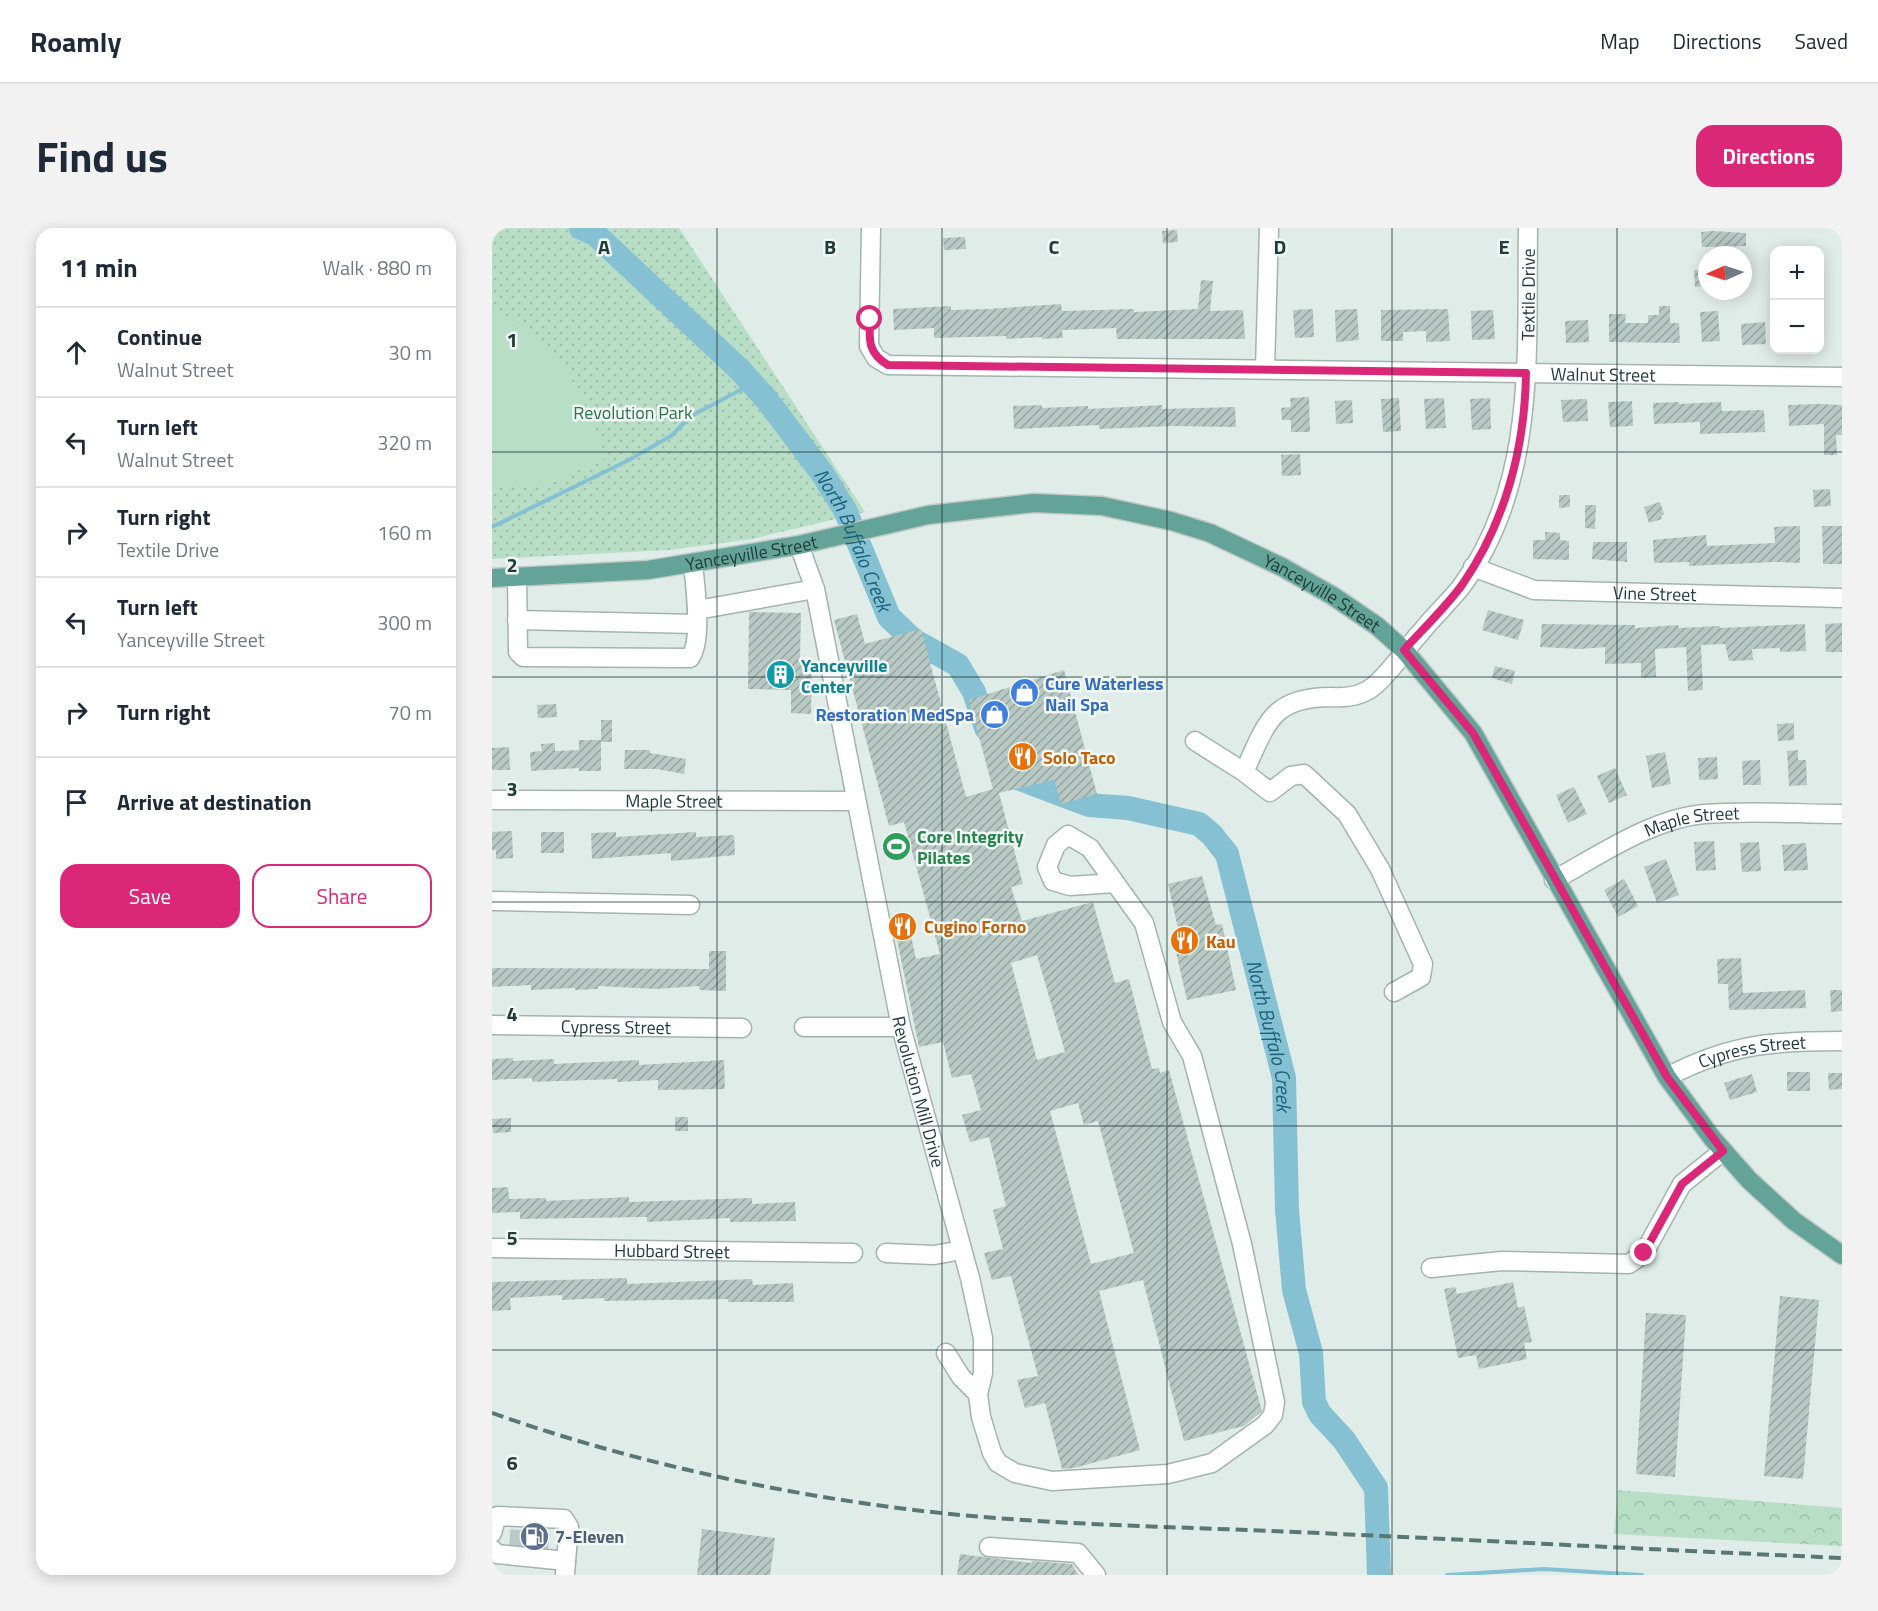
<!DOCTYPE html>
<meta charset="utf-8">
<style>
body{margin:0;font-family:"Titillium Web",sans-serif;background:#f2f2f3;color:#1f2937}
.controls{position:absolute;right:18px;top:18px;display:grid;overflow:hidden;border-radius:12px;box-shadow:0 3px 15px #0003}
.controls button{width:54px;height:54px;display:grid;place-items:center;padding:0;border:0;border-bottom:2px solid #e0e1e3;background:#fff;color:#1f2937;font:30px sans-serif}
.compass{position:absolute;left:1206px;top:18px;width:54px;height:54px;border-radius:50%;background:#fff;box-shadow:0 3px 15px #0003;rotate:267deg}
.stop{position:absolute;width:18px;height:18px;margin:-14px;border:4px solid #db2777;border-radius:50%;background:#fff}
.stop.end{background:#db2777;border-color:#fff;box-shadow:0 2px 6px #0008}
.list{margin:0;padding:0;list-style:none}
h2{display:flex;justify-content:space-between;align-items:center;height:78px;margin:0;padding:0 24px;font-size:26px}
h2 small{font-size:20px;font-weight:400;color:#747a83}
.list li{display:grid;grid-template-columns:39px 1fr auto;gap:18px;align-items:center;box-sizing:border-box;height:90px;padding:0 24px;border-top:2px solid #e0e1e3}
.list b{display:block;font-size:22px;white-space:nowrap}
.list p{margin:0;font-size:20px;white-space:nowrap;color:#747a83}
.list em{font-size:20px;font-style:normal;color:#747a83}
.actions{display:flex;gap:12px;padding:18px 24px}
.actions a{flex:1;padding:14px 0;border:2px solid #db2777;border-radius:18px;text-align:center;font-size:21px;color:#db2777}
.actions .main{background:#db2777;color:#fff}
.icon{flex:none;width:33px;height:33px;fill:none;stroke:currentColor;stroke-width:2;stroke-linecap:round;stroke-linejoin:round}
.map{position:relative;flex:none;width:1350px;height:1347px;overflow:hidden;border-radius:18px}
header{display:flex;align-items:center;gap:36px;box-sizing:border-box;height:84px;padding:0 30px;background:#fff;border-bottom:2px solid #e0e1e3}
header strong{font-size:28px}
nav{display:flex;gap:33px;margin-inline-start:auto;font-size:21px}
.intro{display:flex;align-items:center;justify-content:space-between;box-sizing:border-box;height:144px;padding:0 36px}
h1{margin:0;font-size:42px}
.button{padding:15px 27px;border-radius:18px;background:#db2777;color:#fff;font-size:21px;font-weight:700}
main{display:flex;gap:36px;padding:0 36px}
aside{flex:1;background:#fff;border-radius:18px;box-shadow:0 3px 15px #0003}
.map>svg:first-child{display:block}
.grass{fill:url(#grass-dots)}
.forest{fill:url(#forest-crowns)}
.garden{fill:#b8dec6}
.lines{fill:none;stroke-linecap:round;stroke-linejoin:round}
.stream{stroke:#86c1d3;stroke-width:4}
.river{stroke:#86c1d3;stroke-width:24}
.building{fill:url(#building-hatch);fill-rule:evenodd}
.minor-tunnel{stroke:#bac9c5;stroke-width:18;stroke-dasharray:18 9;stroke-linecap:butt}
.minor-casing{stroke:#a3b4af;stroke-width:21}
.major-casing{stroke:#c1c9c7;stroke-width:21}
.minor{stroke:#fff;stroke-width:18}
.major{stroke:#63a398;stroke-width:18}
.rail{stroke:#5a7873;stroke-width:4;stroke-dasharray:12 6;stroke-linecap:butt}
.route{stroke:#db2777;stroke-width:8}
.grid{fill:none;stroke:#203d37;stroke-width:1.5;stroke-opacity:0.55}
.labels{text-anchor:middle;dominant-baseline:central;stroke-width:5;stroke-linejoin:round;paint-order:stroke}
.street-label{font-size:18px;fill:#203d37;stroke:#f1f8f5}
.park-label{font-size:18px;fill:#29754d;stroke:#f1f8f5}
.culture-label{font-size:18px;font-weight:bold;fill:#0d838f;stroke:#f1f8f5;text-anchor:start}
.shop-label{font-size:18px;font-weight:bold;fill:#366cbe;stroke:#f1f8f5;text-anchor:start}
.food-label{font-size:18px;font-weight:bold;fill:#c56008;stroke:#f1f8f5;text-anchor:start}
.leisure-label{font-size:18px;font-weight:bold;fill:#27864d;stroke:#f1f8f5;text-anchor:start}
.service-label{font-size:18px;font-weight:bold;fill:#4e5e75;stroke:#f1f8f5;text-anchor:start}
.water-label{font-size:20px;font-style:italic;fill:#18627b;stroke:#f1f8f5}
.grid-label{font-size:20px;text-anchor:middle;font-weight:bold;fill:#203d37;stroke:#f1f8f5;stroke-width:5;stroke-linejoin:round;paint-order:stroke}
</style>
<header>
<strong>Roamly</strong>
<nav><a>Map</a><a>Directions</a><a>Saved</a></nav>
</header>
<div class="intro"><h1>Find us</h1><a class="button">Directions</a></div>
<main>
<aside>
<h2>11 min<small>Walk · 880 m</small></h2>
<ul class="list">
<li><svg class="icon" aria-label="ahead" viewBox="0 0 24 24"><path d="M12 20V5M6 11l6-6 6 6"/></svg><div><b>Continue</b><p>Walnut Street</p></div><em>30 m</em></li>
<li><svg class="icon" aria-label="left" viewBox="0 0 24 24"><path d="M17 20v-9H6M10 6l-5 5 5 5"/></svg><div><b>Turn left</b><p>Walnut Street</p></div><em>320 m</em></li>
<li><svg class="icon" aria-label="right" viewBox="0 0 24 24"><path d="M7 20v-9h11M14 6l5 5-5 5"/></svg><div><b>Turn right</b><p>Textile Drive</p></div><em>160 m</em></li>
<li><svg class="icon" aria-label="left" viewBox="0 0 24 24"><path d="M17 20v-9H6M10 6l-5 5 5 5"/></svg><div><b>Turn left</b><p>Yanceyville Street</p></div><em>300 m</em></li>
<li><svg class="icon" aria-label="right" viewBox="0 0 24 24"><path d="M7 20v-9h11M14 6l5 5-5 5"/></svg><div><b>Turn right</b></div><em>70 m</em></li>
<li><svg class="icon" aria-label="arrive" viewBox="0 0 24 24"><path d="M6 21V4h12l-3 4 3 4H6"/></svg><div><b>Arrive at destination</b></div></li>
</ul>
<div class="actions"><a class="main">Save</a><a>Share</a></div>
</aside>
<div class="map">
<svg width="1350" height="1347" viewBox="0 0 1350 1347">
<defs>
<pattern id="grass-dots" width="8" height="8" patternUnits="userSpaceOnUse" patternTransform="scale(1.5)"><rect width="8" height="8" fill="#b8dec6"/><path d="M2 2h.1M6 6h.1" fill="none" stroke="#9ebfab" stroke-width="1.8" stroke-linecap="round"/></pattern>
<pattern id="forest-crowns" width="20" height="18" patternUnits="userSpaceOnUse" patternTransform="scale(1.5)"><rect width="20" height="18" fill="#b8dec6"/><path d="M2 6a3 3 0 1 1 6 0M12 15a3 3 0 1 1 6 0" fill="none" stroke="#9ebfab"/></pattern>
<pattern id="building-hatch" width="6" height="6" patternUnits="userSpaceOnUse" patternTransform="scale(1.5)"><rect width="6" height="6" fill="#b8c9c4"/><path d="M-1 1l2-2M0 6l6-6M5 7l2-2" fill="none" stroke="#95a4a0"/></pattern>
</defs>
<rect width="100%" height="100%" fill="#e0ece8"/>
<path class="grass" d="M0 0H187L373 284 260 311 177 322 0 331Z"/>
<path class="forest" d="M1126 1262 1350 1280V1318L1122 1306Z"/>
<path class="garden" d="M0 83C65 105 93 169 114 230L58 256H0Z"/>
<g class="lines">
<path class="stream" d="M0 299 135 233 179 208 199 188 260 156
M955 1347 1052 1341 1150 1347"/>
<g class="river">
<path id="s1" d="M89 0 103 6 248 142 275 172 330 245 353 282 397 389 421 412 466 437 482 464 494 500"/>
<path id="s2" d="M515 546 597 577 636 580 707 596 720 607 735 626 792 850 795 982 802 1062 819 1125 822 1174 828 1186 852 1212 884 1260 887 1347"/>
</g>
</g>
<path class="building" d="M685 2 686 14 671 15 670 3Z
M1221 3 1254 5V18L1210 19 1209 4Z
M473 9 474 21 452 22 451 10Z
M1215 41V58L1203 59 1202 42Z
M709 52 721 53 718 83 751 82 753 111H625L624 100 570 102 571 110 550 111V109L514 111V108L442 110V100L402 102 401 81 459 78V82L496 81 569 76 570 83 642 81V84L706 81Z
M1167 78H1178V95H1187L1188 115 1117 114V86H1134L1133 95H1156V87H1167Z
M821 81 822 109 803 110 801 82Z
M865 81 867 112 844 114 843 82Z
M956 81 958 113 934 114V103L911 104V113H889V82Z
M1001 82 1003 111 980 112 979 83Z
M1226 83 1228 113 1210 114 1208 84Z
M1096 92 1097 114 1074 115 1073 93Z
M1273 94 1274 116 1250 117 1249 96Z
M817 169 818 204H799V192H790L789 180 799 179 798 170Z
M907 170 909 203 891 204 889 171Z
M952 170 954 200 934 201 932 171Z
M998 170 999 201 980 202 978 171Z
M1095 171 1096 193 1071 194 1069 172Z
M860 172 861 195 844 196 843 173Z
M1140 173 1141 198 1118 199 1116 174Z
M1186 174 1187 176 1229 174 1230 183 1272 182 1273 204 1208 206V194L1162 196 1161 175Z
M1327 176 1350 177V207H1344L1345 227H1332V196L1297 198 1296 177Z
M550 177V180L596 178V181L670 177V181L743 179 744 199 680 198 607 201V197L522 201 521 178Z
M808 226 809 247 790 248 789 227Z
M1338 261 1339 278 1322 279 1321 262Z
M1067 267H1078V279L1067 280Z
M1168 274 1172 286 1169 288 1170 291 1157 295 1152 279Z
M1093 277H1104L1103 301 1093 300Z
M1308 298V335L1283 334 1197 338V334L1162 335 1161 312 1214 307 1215 318 1283 315 1282 299Z
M1330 298H1350V336H1331Z
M1053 304 1068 305V312L1077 313V332L1041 331V312H1053Z
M1101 314H1135V334L1100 331Z
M996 382 1032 392 1026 412 990 402Z
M257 384 309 385 308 433H320L319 486 299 485V462L256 461Z
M365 386 373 416 429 401 474 569 501 561 477 472 572 442 605 566 569 576 562 552 507 565 531 656 519 659 530 693 601 674 623 755 637 751 660 841 667 840 668 845 677 842 770 1183 752 1198 692 1213 651 1052 607 1063 648 1222 582 1240 570 1241 553 1175 533 1180 525 1152 546 1148 519 1048 500 1052 492 1025 511 1021 501 982 514 978 497 909 478 914 470 887 489 882 479 846 460 850 451 814 427 819 401 692 415 689 424 731 448 726 412 594 397 598 342 392ZM545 727 573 824 545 832 519 735ZM586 875 592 897 606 893 642 1025 599 1036 558 883Z
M1350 395V424H1334L1333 396Z
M1050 396 1143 397V400L1186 397 1187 400 1228 398V400L1313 396 1314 423 1288 424V420L1260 421 1261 432 1237 433 1233 416 1209 417 1211 462 1196 463 1194 419 1163 421 1164 449 1149 450V435L1113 436V419L1089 421 1048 419Z
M1003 438 1023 443 1020 456 1000 450Z
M64 476 65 489 46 490 45 477Z
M109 492H120V514H109V543H87V540L39 543 38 524 50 523 49 516 63 515V523L87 522V512H109Z
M1302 495V512L1286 513 1285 496Z
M17 519 18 542H0V520Z
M133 522H158V525L194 531 192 546 165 541H132Z
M1306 522V532H1314L1315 557 1297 558 1295 523Z
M1173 524 1179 556 1160 560 1154 528Z
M1225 529 1226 551 1207 552 1206 530Z
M1268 532 1269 557H1251L1250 533Z
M1123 540 1135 567 1117 575 1105 548Z
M1082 559 1095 586 1076 595 1064 567Z
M20 603 21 630 4 631V622H0V604Z
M49 604H72V625H49Z
M124 604V609L204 604V609L242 607 243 627 179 633V625L100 631 99 605Z
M1222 613 1224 642 1204 643 1202 614Z
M1267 614 1269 643 1250 644 1248 615Z
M1314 615 1316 642 1292 643 1290 617Z
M1174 631 1187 667 1165 675 1152 639Z
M710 648 724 697 730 696 744 762 695 772 680 707 687 705 676 656Z
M1132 651 1146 678 1126 689 1112 662Z
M217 723H234V763L207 762V758L164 761 106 758V761L83 762V760L39 762V757L0 759V740L217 741Z
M1249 730 1251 765 1313 762 1314 780 1237 782 1236 756H1226L1225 731Z
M1338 762H1350V783L1339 784Z
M21 830V833L62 831V836L147 832V837L232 832 233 861 166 862V852L125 854V851L40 854V850L0 852V831Z
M1295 844H1318V863H1295Z
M1336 845H1350V861L1337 862Z
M1260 846 1265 864 1238 872 1232 855Z
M183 889H196V903H183Z
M19 890V904L1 905 0 891Z
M16 959 17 971 54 970V973L137 969V974L260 970V976L303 974 304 993 238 994V990L155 994V989L28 991V984L0 985V960Z
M135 1050V1056L260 1051 261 1057 301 1055 302 1074H236V1071L112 1073V1070L70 1072V1067L18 1070 19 1082 0 1083V1054Z
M1021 1054 1026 1080 1032 1078 1040 1114 1032 1115 1035 1131 987 1141 984 1127 966 1130 952 1061 963 1059 965 1066Z
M1288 1068 1327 1072 1311 1251 1272 1248Z
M1154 1085 1194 1087 1183 1249 1144 1246Z
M210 1301 283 1310 278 1347H205Z
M468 1326 539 1335 540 1333 580 1336 586 1347H465Z"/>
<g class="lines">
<path class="minor-tunnel" d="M26 1320 28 1297
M47 1322 49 1299"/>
<defs>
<g id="minor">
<path id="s3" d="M379 0 377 118 384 130 396 137 1350 149"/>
<path d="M773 141 777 0"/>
<path id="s4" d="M307 317 323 361 409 799 478 1050 491 1110V1145L486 1166 489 1189 500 1225 506 1235 523 1245 560 1253 676 1246 720 1235 773 1197 781 1187 783 1174 750 1016 700 828 680 794 652 695 598 620 576 607 564 617 555 639 561 653 578 658 623 655"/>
<path id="s5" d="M981 339 1042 362 1350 370"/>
<path d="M25 349 26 424 31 429 198 430C211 413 203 357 201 335"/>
<path d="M205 382 323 361"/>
<path d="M25 392 204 396"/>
<path d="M703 513 752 544"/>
<path id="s6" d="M0 572 364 573"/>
<path id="s7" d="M1062 652C1108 627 1159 591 1212 586 1258 582 1305 586 1350 586"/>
<path d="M0 673 198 677"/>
<path id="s8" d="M902 764 929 749 931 736 888 641 855 586 812 546 799 548 778 564 752 544C775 495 779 469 840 469 855 470 870 468 882 458 900 443 914 420 930 403 942 388 957 374 969 359 1046 255 1034 122 1036 0"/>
<path id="s9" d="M0 797 250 800"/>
<path d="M312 799H409"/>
<path id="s10" d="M1175 849C1238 816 1280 813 1350 813"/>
<path id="s11" d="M0 1020 361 1025"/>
<path d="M394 1025 442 1027 470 1022"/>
<path d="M939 1040 1010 1033 1137 1036 1152 1025 1190 956 1231 923"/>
<path d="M454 1125 469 1149 486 1166"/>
<path d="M0 1305 5 1288 72 1291 77 1299 74 1333"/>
<path d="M497 1319 586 1325 604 1347"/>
<path d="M0 1321 5 1326 74 1333 73 1347"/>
</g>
<g id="major">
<path id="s12" d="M0 350 156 342 307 317 436 287 542 275 610 278 679 293 718 305 790 339 841 368 885 398 912 422 981 505 1175 849 1220 910 1257 952 1302 993 1350 1027"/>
</g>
</defs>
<use href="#minor" class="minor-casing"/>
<use href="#major" class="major-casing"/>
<use href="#minor" class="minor"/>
<use href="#major" class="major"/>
<path class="rail" d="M0 1185C131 1231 268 1262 406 1280 537 1297 671 1298 803 1304 985 1312 1168 1322 1350 1330"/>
</g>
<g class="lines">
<path class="route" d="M378 91C377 113 376 125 396 137L1034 145C1033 220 1013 295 970 357 953 380 931 401 912 422L981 505 1175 849 1231 923 1190 956 1152 1025"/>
</g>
<path class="grid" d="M225 0V1347M450 0V1347M675 0V1347M900 0V1347M1125 0V1347M0 224H1350M0 449H1350M0 674H1350M0 898H1350M0 1122H1350"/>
<defs>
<symbol id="building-disc" viewBox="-11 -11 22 22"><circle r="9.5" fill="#0f9aa8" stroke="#f1f8f5"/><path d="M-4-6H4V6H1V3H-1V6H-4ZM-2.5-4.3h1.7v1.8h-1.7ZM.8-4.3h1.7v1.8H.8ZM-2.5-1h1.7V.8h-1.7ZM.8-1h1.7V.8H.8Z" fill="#fff"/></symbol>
<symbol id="shop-disc" viewBox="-11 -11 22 22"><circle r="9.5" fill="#3f7fe0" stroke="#f1f8f5"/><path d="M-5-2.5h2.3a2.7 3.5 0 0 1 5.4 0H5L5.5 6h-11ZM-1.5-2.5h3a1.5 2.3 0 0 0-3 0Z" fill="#fff"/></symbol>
<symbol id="restaurant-disc" viewBox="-11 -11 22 22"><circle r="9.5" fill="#e8710a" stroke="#f1f8f5"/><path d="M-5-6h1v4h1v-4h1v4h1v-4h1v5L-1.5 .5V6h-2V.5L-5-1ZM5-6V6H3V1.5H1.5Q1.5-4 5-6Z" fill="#fff"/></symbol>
<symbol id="stadium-disc" viewBox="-11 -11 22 22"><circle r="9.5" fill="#2e9e5b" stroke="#f1f8f5"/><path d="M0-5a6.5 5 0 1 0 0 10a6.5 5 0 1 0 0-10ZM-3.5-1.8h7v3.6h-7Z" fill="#fff"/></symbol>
<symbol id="fuel-disc" viewBox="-11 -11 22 22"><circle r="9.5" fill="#5c6f8a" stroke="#f1f8f5"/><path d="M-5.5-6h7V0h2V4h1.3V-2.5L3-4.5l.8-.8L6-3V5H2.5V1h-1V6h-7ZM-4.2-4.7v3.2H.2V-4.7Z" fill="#fff"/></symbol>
</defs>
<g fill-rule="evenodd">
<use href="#building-disc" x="272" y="430" width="33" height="33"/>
<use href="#shop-disc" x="516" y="448" width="33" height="33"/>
<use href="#shop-disc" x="486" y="470" width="33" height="33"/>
<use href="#restaurant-disc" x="514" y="512" width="33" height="33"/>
<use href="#stadium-disc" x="388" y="602" width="33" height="33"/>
<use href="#restaurant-disc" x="394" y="682" width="33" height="33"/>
<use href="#restaurant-disc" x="676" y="696" width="33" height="33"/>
<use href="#fuel-disc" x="26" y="1292" width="33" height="33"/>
</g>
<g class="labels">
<g class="street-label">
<text stroke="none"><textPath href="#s8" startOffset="952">Textile Drive</textPath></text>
<text stroke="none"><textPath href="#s3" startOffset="861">Walnut Street</textPath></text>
<text stroke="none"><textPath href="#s12" startOffset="261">Yanceyville Street</textPath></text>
<text stroke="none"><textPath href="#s12" startOffset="855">Yanceyville Street</textPath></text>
<text stroke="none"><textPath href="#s5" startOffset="186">Vine Street</textPath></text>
<text stroke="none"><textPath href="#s6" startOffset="182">Maple Street</textPath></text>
<text stroke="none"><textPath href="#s7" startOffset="152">Maple Street</textPath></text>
<text stroke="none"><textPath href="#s9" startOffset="124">Cypress Street</textPath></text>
<text stroke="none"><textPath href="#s10" startOffset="90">Cypress Street</textPath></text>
<text stroke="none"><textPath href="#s4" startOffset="560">Revolution Mill Drive</textPath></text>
<text stroke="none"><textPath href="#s11" startOffset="180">Hubbard Street</textPath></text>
</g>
<g class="park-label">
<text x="141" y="184">Revolution Park</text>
</g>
<g class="culture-label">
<text x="309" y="437">Yanceyville<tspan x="309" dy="21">Center</tspan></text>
</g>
<g class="shop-label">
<text x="553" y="455">Cure Waterless<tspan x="553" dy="21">Nail Spa</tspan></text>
<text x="482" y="486" text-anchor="end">Restoration MedSpa</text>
</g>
<g class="food-label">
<text x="551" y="529">Solo Taco</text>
<text x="432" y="698">Cugino Forno</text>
<text x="714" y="713">Kau</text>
</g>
<g class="leisure-label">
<text x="425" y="608">Core Integrity<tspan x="425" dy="21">Pilates</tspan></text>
</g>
<g class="service-label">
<text x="63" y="1308">7-Eleven</text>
</g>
<g class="water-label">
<text stroke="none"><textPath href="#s1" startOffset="420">North Buffalo Creek</textPath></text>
<text stroke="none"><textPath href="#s2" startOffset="428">North Buffalo Creek</textPath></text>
</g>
</g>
<g class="grid-label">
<text x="112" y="26">A</text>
<text x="338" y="26">B</text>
<text x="562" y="26">C</text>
<text x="788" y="26">D</text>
<text x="1012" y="26">E</text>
<text x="20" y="119">1</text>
<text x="20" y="344">2</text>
<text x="20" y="568">3</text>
<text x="20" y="793">4</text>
<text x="20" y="1017">5</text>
<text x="20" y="1242">6</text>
</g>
</svg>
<div class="controls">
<button>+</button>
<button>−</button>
</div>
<svg class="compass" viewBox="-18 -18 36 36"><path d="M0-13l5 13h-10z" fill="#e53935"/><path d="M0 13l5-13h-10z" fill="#747a83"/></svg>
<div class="stop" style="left:378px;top:91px"></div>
<div class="stop end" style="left:1152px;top:1025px"></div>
</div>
</main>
